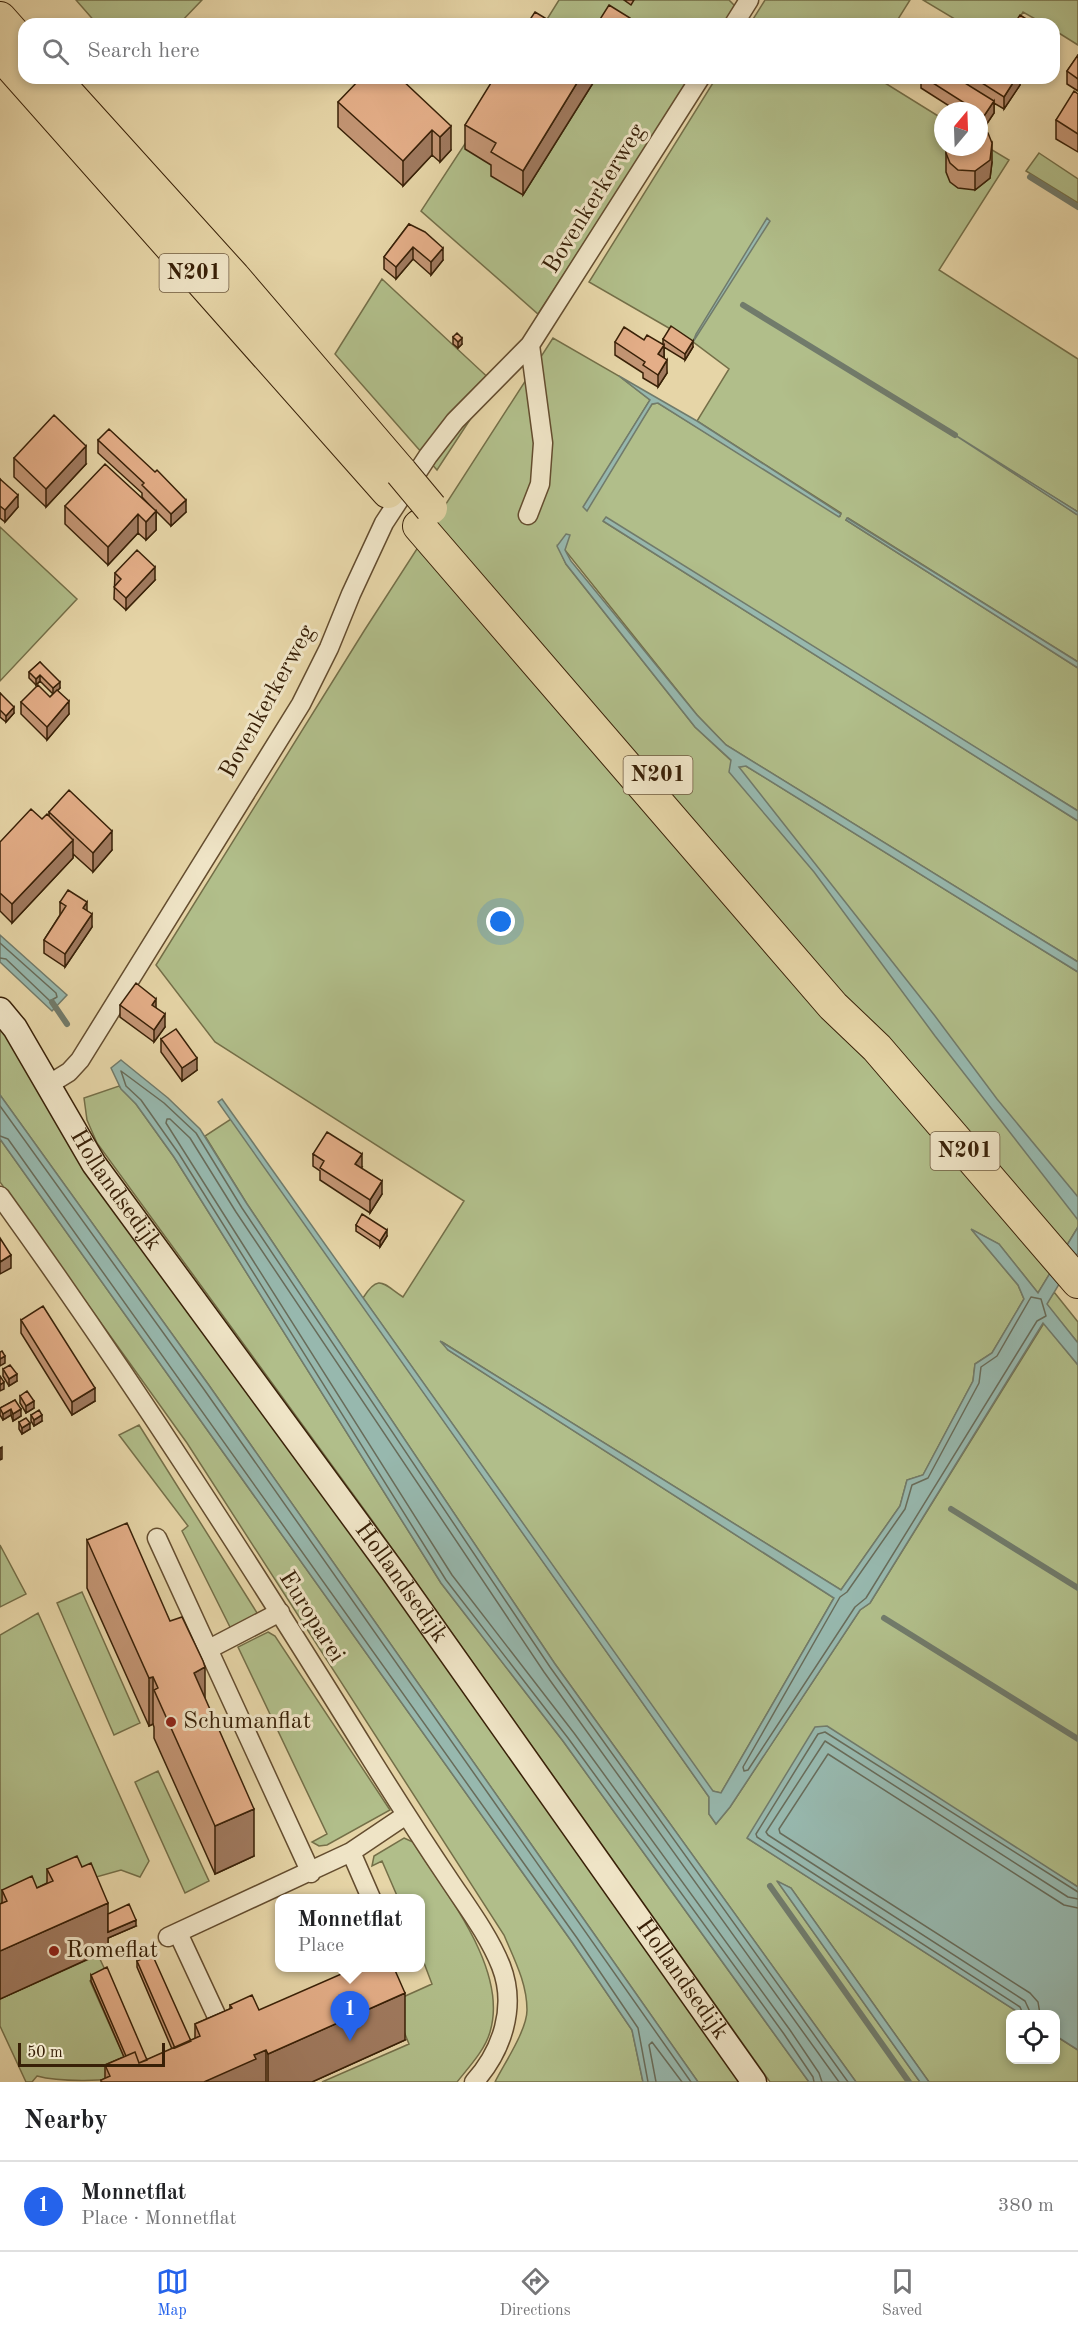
<!DOCTYPE html>
<meta charset="utf-8">
<style>
body{margin:0;font-family:"Old Standard TT",serif;background:#f6f6f6;color:#202124}
.controls{position:absolute;right:18px;bottom:18px;display:grid;overflow:hidden;border-radius:12px;box-shadow:0 3px 9px #0003}
.controls button{width:54px;height:54px;display:grid;place-items:center;padding:0;border:0;border-bottom:2px solid #e0e0e0;background:#fff;color:#202124;font:30px sans-serif}
.compass{position:absolute;left:934px;top:102px;width:54px;height:54px;border-radius:50%;background:#fff;box-shadow:0 3px 9px #0003;rotate:19deg}
.scale{position:absolute;left:18px;bottom:15px;width:147px;box-sizing:border-box;padding-left:6px;border:3px solid #382007;border-top:0;font-size:16px;line-height:21px;white-space:nowrap;color:#382007;-webkit-text-stroke:4px #efe4c6;paint-order:stroke}
.you{position:absolute;left:501px;top:922px;width:21px;height:21px;margin:-15px;border:4px solid #fff;border-radius:50%;background:#1a73e8;box-shadow:0 0 0 9px #1a73e833}
.badge{display:grid;place-items:center;width:39px;height:39px;border-radius:50%;background:#2563eb;color:#fff;font-size:20px;font-weight:700}
.pin{position:absolute;translate:-50% -50px;filter:drop-shadow(0 2px 3px #0008)}
.pin::after{content:'';position:absolute;top:32px;width:21px;height:18px;background:inherit;clip-path:polygon(0 0,100% 0,50% 100%)}
.popup{position:absolute;left:275px;top:1894px;width:150px;height:78px;box-sizing:border-box;display:grid;place-content:center;border-radius:12px;background:#fff;filter:drop-shadow(0 2px 4px #0005);font-size:20px;white-space:nowrap;color:#757577}
.popup b{font-size:22px;color:#202124}
.popup::after{content:'';position:absolute;left:50%;top:100%;margin-left:-12px;border:12px solid transparent;border-top-color:#fff}
.list{margin:0;padding:0;list-style:none}
h2{display:flex;justify-content:space-between;align-items:center;height:78px;margin:0;padding:0 24px;font-size:26px}
h2 small{font-size:20px;font-weight:400;color:#757577}
.list li{display:grid;grid-template-columns:39px 1fr auto;gap:18px;align-items:center;box-sizing:border-box;height:90px;padding:0 24px;border-top:2px solid #e0e0e0}
.list b{display:block;font-size:22px;white-space:nowrap}
.list p{margin:0;font-size:20px;white-space:nowrap;color:#757577}
.list em{font-size:20px;font-style:normal;color:#757577}
.icon{flex:none;width:33px;height:33px;fill:none;stroke:currentColor;stroke-width:2;stroke-linecap:round;stroke-linejoin:round}
.map{position:relative;flex:none;width:1078px;height:2082px;overflow:hidden}
.search{position:absolute;background:#fff;box-shadow:0 3px 9px #0003;left:18px;right:18px;top:18px;height:66px;display:flex;align-items:center;gap:15px;box-sizing:border-box;padding:0 21px;border-radius:18px;color:#757577;font-size:22px}
.sheet{height:168px;background:#fff}
nav{display:flex;justify-content:space-around;align-items:center;box-sizing:border-box;height:84px;border-top:2px solid #e0e0e0;background:#fff;font-size:16px;color:#757577}
nav a{display:grid;justify-items:center;gap:3px}
nav .on{color:#2563eb}
.map>svg:first-child{display:block}
.green{fill:#b1be8a;stroke:#746f48;stroke-width:1.5}
.water{fill:#97b8ae;stroke:#717b6b;stroke-width:1.5}
.lines{fill:none;stroke-linecap:round;stroke-linejoin:round}
.shore{stroke:#686c5a;stroke-width:1.5}
.stream{stroke:#717b6b;stroke-width:6}
.street-casing{stroke:#644d2f;stroke-width:21}
.secondary-casing{stroke:#382007;stroke-width:27}
.highway-casing{stroke:#382007;stroke-width:34}
.street{stroke:#efe4c6;stroke-width:18}
.secondary{stroke:#efe4c6;stroke-width:24}
.highway{stroke:#e6d5a7;stroke-width:32}
.highway-bridge-casing{stroke:#382007;stroke-width:34;stroke-linecap:butt}
.highway-bridge{stroke:#e6d5a7;stroke-width:32}
.wall{fill:#c49675;stroke:#382007;stroke-width:1.5}
.shaded-wall{fill:#a07a5f;stroke:#382007;stroke-width:1.5}
.building{fill:#e4ae88;stroke:#382007;stroke-width:1.5}
.poi-dot{fill:#8f2418;stroke:#efe4c6;stroke-width:2}
.labels{text-anchor:middle;dominant-baseline:central;stroke-width:6;stroke-linejoin:round;paint-order:stroke}
.shield{fill:#efe4c6;stroke:#6f5b40;stroke-width:1.5}
.shield-label{font-size:22px;font-weight:bold;fill:#382007}
.street-label{font-size:24px;fill:#382007;stroke:#efe4c6}
.poi-label{font-size:24px;fill:#382007;stroke:#efe4c6;text-anchor:start}
</style>
<div class="map">
<svg width="1078" height="2082" viewBox="0 0 1078 2082">
<rect width="100%" height="100%" fill="#e6d5a7"/>
<filter id="stains"><feTurbulence type="fractalNoise" baseFrequency=".00333" numOctaves="4"/><feColorMatrix values="0 0 0 0 .2 0 0 0 0 .09 0 0 0 0 .02 0 0 0 .5 -.17"/></filter>
<radialGradient id="worn" r=".72"><stop offset=".6" stop-color="#630" stop-opacity="0"/><stop offset="1" stop-color="#630" stop-opacity=".3"/></radialGradient>
<path class="green" d="M76 0H202L179 24H97Z
M559 0H729L736 7 725 24H544Z
M765 0H910L895 24H750Z
M923 0H1078V45L1054 30V24H1044L1023 12 1016 24H963Z
M508 78H691L538 314 421 211Z
M716 78H877L943 119V147H979V142L1009 160 939 270 1078 359V512L997 462 1078 515V662L848 518 846 520 1078 668V811L821 652 603 521 1078 821V962L726 745 697 715 565 550 558 546 566 564 695 727 738 767 746 766 1078 972V1227L1038 1293 999 1244 972 1230 1018 1285 1024 1299 992 1353 975 1364 973 1381 923 1475 907 1480 900 1506 841 1590 442 1342 448 1350 834 1598 721 1793 712 1791 363 1298C379 1272 384 1285 403 1297L464 1201 215 1042 156 965 364 631 553 338 619 376 650 400 584 507 652 404 658 403 840 516 841 513 697 421 729 369 693 342 589 282Z
M1039 153 1078 179V203L1026 171Z
M382 279 494 383 437 470 335 354Z
M0 527 77 599 0 681Z
M0 1023 246 1382 744 2082H698L208 1384 0 1095Z
M119 1086 136 1104 174 1157 441 1583 563 1741 809 2082H770L374 1523 97 1143 87 1120 84 1098Z
M231 1119 709 1797V1814L716 1824 730 1807 860 1610 870 1603 1044 1323 1078 1365V1887L1037 1862 747 1838 1021 2014H1010V2060H1056V2036L1078 2050V2082H929L791 1888 778 1882 920 2082H856L555 1664 247 1204 205 1136Z
M0 1139 572 1942 632 2030 643 2082H495C504 2064 527 2030 527 2010 527 1983 514 1959 504 1935L187 1443 0 1182Z
M1054 1292 1078 1322V1343L1046 1304Z
M139 1425 259 1616 231 1629 182 1531 188 1526 119 1435Z
M0 1545 26 1594 0 1607Z
M82 1592 140 1723 114 1735 57 1603Z
M38 1613 149 1861 140 1877 121 1870 0 1904V1635Z
M268 1632 275 1636 390 1810 327 1845 319 1846 312 1842 327 1834 238 1647Z
M158 1771 209 1881 185 1893 135 1782Z
M404 1838 413 1842C445 1893 509 1969 490 2032 485 2050 469 2067 457 2082H322L409 2044 392 2002 432 1984 421 1955V1898H398L382 1861 372 1866 374 1856Z
M98 1955 107 1974 90 1981 132 2075C109 2082 59 2082 37 2076L32 2082H26L0 2026V1999Z"/>
<path class="water" d="M767 218 770 221 693 342 696 334Z
M619 376 697 421 841 514 839 517 658 403 652 404 587 511 583 507 650 400Z
M955 435 1078 512V515L1076 514Z
M606 517 1078 811V821L603 521Z
M847 518 1078 662V668L846 520Z
M566 534 570 535 565 550 571 561 697 715 726 745 1078 962V972L746 766 739 767 935 1016 997 1099 1078 1197V1220L935 1036 814 872 729 772 731 760 695 727 566 564 557 546Z
M0 935 67 995 52 1011 0 962Z
M121 1060 168 1098 200 1129 247 1204 555 1664 856 2082H809L563 1741 441 1583 174 1157 136 1104 121 1089 111 1068Z
M0 1095 208 1384 698 2082H643L632 2030 572 1942 0 1139Z
M222 1099 713 1791 721 1793 834 1598 448 1350 440 1341 841 1590 900 1506 907 1480 923 1475 973 1381 975 1364 992 1353 1024 1299 1018 1285 971 1229 999 1244 1038 1293 1078 1227V1253L1047 1304 1078 1343V1365L1043 1323 870 1603 860 1610 730 1807 716 1824 709 1814V1797L218 1102Z
M827 1726 1078 1887V2050L1056 2036V2014H1021L747 1838 815 1727Z
M777 1881 791 1888 929 2082H920Z"/>
<g class="lines">
<path class="shore" d="M0 943 56 993 57 997 50 1001 6 959 0 958
M0 1106 203 1388 691 2082
M0 1136 8 1139 577 1938 638 2028 648 2082
M1031 1297 1041 1299 1046 1316 1037 1321 866 1598 855 1607 748 1770 744 1771 743 1767 840 1597 847 1592 905 1509 912 1485 928 1478 979 1383 981 1367 997 1356Z
M1023 2014 1020 2007 757 1837 756 1834 818 1734 825 1732 1078 1892
M1031 2014 1025 2001 768 1835 766 1832 825 1741 1068 1897 1078 1899
M1040 2014 1038 2002 1030 1993 780 1833 779 1829 828 1754 1064 1905 1078 1908
M656 2082 649 2045 652 2042 682 2082
M814 2082 813 2077 784 2034 568 1738 446 1580 179 1154 141 1100 126 1086 121 1071 164 1103 196 1133 242 1208 550 1667 848 2082
M822 2082 819 2073 790 2030 574 1733 452 1575 166 1123 167 1119H170L190 1138 236 1212 544 1672 839 2082"/>
<path class="stream" d="M1030 177 1078 207
M743 305 955 435
M52 1002 67 1024
M951 1509 1078 1588
M884 1618 1078 1739
M770 1886 909 2082"/>
<defs>
<path id="street" d="M734 24 749 0
M528 515 540 484 543 443 530 345
M48 1085 69 1072 80 1060 301 704 329 648 351 594 384 523 428 456 455 421 530 345 700 78
M0 1196C132 1379 254 1570 373 1762 398 1802 423 1841 450 1881 468 1908 489 1936 501 1966 517 2007 502 2051 474 2082
M157 1538 311 1873
M209 1649 280 1612
M351 1852 371 1898
M178 1933 225 2034 228 2033
M168 1937 351 1852 406 1815"/>
<g id="secondary">
<path id="s1" d="M0 1010 15 1028 94 1164 392 1570 754 2082"/>
</g>
<path id="highway" d="M0 18 24 45
M0 54 388 492
M54 78 234 277 401 472
M419 526 833 1006 877 1048 1078 1282"/>
</defs>
<use href="#street" class="street-casing"/>
<use href="#secondary" class="secondary-casing"/>
<use href="#highway" class="highway-casing"/>
<use href="#street" class="street"/>
<use href="#secondary" class="secondary"/>
<use href="#highway" class="highway"/>
<defs>
<path id="highway-bridge" d="M401 472 431 508"/>
</defs>
<use href="#highway-bridge" class="highway-bridge-casing"/>
<use href="#highway-bridge" class="highway-bridge"/>
</g>
<path class="wall" d="M624 0H634L631 5Z
M1078 55V91L1067 84V71Z
M400 78 451 150 440 162 432 155 403 186 338 127V102Z
M593 78V83L523 195 491 176V165L465 149V125Z
M921 78H1020V85L1004 109 994 103V113L984 128 979 125V111H957L921 88Z
M1078 94V152L1056 139V120Z
M946 153 992 162 990 178 975 190 958 188 950 182 946 172Z
M409 224 443 260 431 275 413 259 396 279 384 269V257Z
M453 337 462 344 458 348 453 344Z
M663 339 693 347 685 360 664 347V358L667 373 658 387 643 378V373L615 355V342L644 340 663 344Z
M98 440 186 512 171 526 156 511V530L146 540 138 533 108 565 65 524V506L153 509 142 497V493L98 453Z
M14 458 86 464 46 507 14 477Z
M0 479 18 507 5 522 0 518Z
M115 573 155 580 126 610 114 599Z
M40 662 60 688 57 691 69 714 47 740 21 714V702L50 697 53 694 40 681 36 685 29 678V672Z
M0 693 14 713 6 722 0 717Z
M49 812 112 850 93 872 73 854V858L12 923 0 911V842L49 816Z
M60 902 87 911 92 927 65 967 44 953V940L60 915Z
M120 1005 156 1008 165 1027 154 1042 120 1017Z
M161 1039 197 1070 182 1081 161 1052Z
M313 1154 362 1167 361 1168 382 1194 370 1213 320 1180V1171L313 1166Z
M356 1225 387 1236 380 1247 356 1231Z
M21 1320 95 1401 72 1415 21 1333Z
M3 1369 17 1381 9 1386 3 1376Z
M20 1396 34 1408 26 1413 20 1403Z
M15 1400 21 1416 13 1421 11 1415 3 1420 0 1415V1408Z
M31 1415 42 1421 34 1426 31 1421Z
M19 1422 30 1429 22 1434 19 1429Z
M87 1540 205 1699 254 1856 215 1874 154 1738V1727L153 1724 149 1726 87 1588Z
M82 1867 108 1914 136 1926 108 1938V1950L0 1999V1904L2 1903V1890L37 1888 47 1883V1869Z
M137 1961 191 2041 195 2039V2024L230 2009V2005L405 2040 312 2082H101V2080L105 2079V2065L124 2057 91 1981V1975L147 2060 172 2049 137 1967Z"/>
<path class="shaded-wall" d="M580 78H593V83L523 195V171Z
M1016 78H1020V85L1004 109V97Z
M994 101V113L984 128V116Z
M451 126V150L440 162V137Z
M432 130V155L403 186V161Z
M992 143V162L990 178 975 190V171Z
M413 247V259L396 279V267Z
M443 248V260L431 275V262Z
M462 338V344L458 348V342Z
M693 341V347L685 360V354Z
M664 345V358L658 354Z
M667 360V373L658 387V375Z
M86 446V464L46 507V489Z
M18 495V507L5 522V510Z
M186 500V512L171 526V514Z
M156 511V530L146 540V522Z
M138 514V533L108 565V547Z
M155 567V580L126 610V598Z
M40 675V681L36 685V679Z
M60 682V688L53 695V688Z
M69 701V714L47 740V727Z
M14 707V713L6 722V716Z
M112 831V850L93 872V853Z
M73 840V858L12 923V904Z
M87 902V915L83 908Z
M92 914V927L65 967V954Z
M156 999V1012L152 1005Z
M165 1014V1027L154 1042V1030Z
M197 1058V1070L182 1081V1068Z
M362 1154V1167L355 1177V1164Z
M382 1181V1194L370 1213V1200Z
M387 1230V1236L380 1247V1241Z
M11 1255V1268L0 1274V1262Z
M5 1356V1363L0 1366V1359Z
M17 1374V1381L9 1386V1379Z
M4 1382V1389L0 1391V1385Z
M95 1388V1401L72 1415V1402Z
M34 1401V1408L26 1413V1406Z
M11 1409V1415L3 1420V1414Z
M21 1409V1416L13 1421V1414Z
M42 1415V1421L34 1426V1420Z
M30 1423V1429L22 1434V1428Z
M2 1447V1459L0 1460V1448Z
M205 1667V1715L194 1673Z
M153 1677V1724L149 1726V1678Z
M254 1809V1856L215 1874V1826Z
M108 1903V1932L136 1920V1926L108 1938V1950L0 1999V1951Z
M405 1993V2040L312 2082H268V2054Z
M266 2050V2082H204L254 2055Z"/>
<path class="building" d="M609 5 630 18 626 24H597Z
M535 12 555 24H527Z
M1020 15 1034 24H1021L1016 21Z
M1078 55V79L1067 71Z
M361 78H400L451 126 440 137 432 130 403 161 338 102Z
M494 78H580L523 171 491 152 496 143 465 125Z
M925 78H957L994 101 984 116 979 112V111H977Z
M974 78H1016L1004 97Z
M1074 91 1078 94V134L1056 120Z
M979 127 988 133 992 143 990 160 975 171 958 170 950 163 946 153V147H979Z
M409 224 425 232 443 248 431 262 413 247 396 267 384 257Z
M671 326 693 341 685 354 663 339Z
M624 327 644 340 647 335 664 345 658 354 667 360 658 375 643 365 645 362 615 342Z
M457 333 462 338 458 342 453 337Z
M54 415 86 446 46 489 14 458Z
M109 429 155 472 157 470 186 500 171 514 142 485 144 483 98 440Z
M105 464 156 511 146 522 138 514 108 547 65 506Z
M0 479 18 495 5 510 0 506Z
M137 550 155 567 126 598 114 587 121 579 115 573Z
M40 662 60 682 53 688 40 675 36 679 29 672Z
M38 685 50 697 57 690 69 701 47 727 21 702Z
M0 693 14 707 6 716 0 710Z
M69 790 112 831 93 853 49 812Z
M31 809 42 819 47 814 73 840 12 904 0 893V842Z
M68 890 87 902 83 908 92 914 65 954 44 940 66 906 60 902Z
M136 983 156 999 152 1005 165 1014 154 1030 120 1005Z
M176 1029 197 1058 182 1068 161 1039Z
M327 1132 362 1154 355 1164 382 1181 370 1200 320 1168 324 1161 313 1154Z
M362 1214 387 1230 380 1241 356 1225Z
M0 1238 11 1255 0 1262Z
M43 1306 95 1388 72 1402 21 1320Z
M2 1351 5 1356 0 1359V1352Z
M10 1365 17 1374 9 1379 3 1369Z
M0 1376 4 1382 0 1385Z
M27 1391 34 1401 26 1406 20 1396Z
M15 1400 21 1409 13 1414 11 1409 3 1414 0 1408Z
M39 1410 42 1415 34 1420 31 1415Z
M26 1418 30 1423 22 1428 19 1422Z
M127 1523 170 1621 182 1617 203 1661 205 1667 194 1673 254 1809 215 1826 154 1690 158 1688 153 1677 149 1678 87 1540Z
M77 1856 82 1867 91 1863 108 1903 0 1951V1904L7 1901 2 1890 32 1876 37 1888 53 1881 47 1869Z
M129 1904 136 1920 108 1932V1914Z
M152 1954 191 2041 175 2048 137 1961Z
M107 1967 147 2060 139 2063 135 2052 126 2056 91 1975Z
M355 1968H394L405 1993 268 2054 266 2050 254 2055 256 2059 204 2082H102L101 2080 110 2076 105 2065 135 2052 139 2063 200 2036 195 2024 232 2008 230 2005 252 1995 259 2010Z"/>
<g class="poi-dot">
<circle cx="171" cy="1722" r="6"/>
<circle cx="54" cy="1951" r="6"/>
</g>
<g class="labels">
<g class="shield">
<rect x="159.5" y="254" width="69" height="38" rx="4.5"/>
<rect x="623.5" y="756" width="69" height="38" rx="4.5"/>
<rect x="930.5" y="1132" width="69" height="38" rx="4.5"/>
</g>
<g class="shield-label">
<text x="194" y="273">N201</text>
<text x="658" y="775">N201</text>
<text x="965" y="1151">N201</text>
</g>
<g class="street-label">
<text transform="translate(595 199) rotate(-58)">Bovenkerkerweg</text>
<text transform="translate(268 702) rotate(-61)">Bovenkerkerweg</text>
<text stroke="none"><textPath href="#s1" startOffset="214">Hollandsedijk</textPath></text>
<text stroke="none"><textPath href="#s1" startOffset="700">Hollandsedijk</textPath></text>
<text transform="translate(311 1617) rotate(58)">Europarei</text>
<text stroke="none"><textPath href="#s1" startOffset="1186">Hollandsedijk</textPath></text>
</g>
<g class="poi-label">
<text x="183" y="1722">Schumanflat</text>
<text x="66" y="1951">Romeflat</text>
</g>
</g>
<rect width="100%" height="100%" filter="url(#stains)"/>
<rect width="100%" height="100%" fill="url(#worn)"/>
</svg>
<div class="controls">
<button><svg class="icon" aria-label="locate" viewBox="0 0 24 24"><circle cx="12" cy="12" r="6"/><path d="M12 2v4M12 18v4M2 12h4M18 12h4"/></svg></button>
</div>
<svg class="compass" viewBox="-18 -18 36 36"><path d="M0-13l5 13h-10z" fill="#e53935"/><path d="M0 13l5-13h-10z" fill="#757577"/></svg>
<div class="scale">50 m</div>
<div class="you"></div>
<div class="pin badge" style="left:350px;top:2041px">1</div>
<div class="popup"><b>Monnetflat</b>Place</div>
<div class="search"><svg class="icon" aria-label="search" viewBox="0 0 24 24"><circle cx="10" cy="10" r="6"/><path d="M15 15l6 6"/></svg>Search here</div>
</div>
<section class="sheet">
<h2>Nearby<small></small></h2>
<ul class="list">
<li><span class="badge">1</span><div><b>Monnetflat</b><p>Place · Monnetflat</p></div><em>380 m</em></li>
</ul>
</section>
<nav>
<a class="on"><svg class="icon" aria-label="map" viewBox="0 0 24 24"><path d="M3 6l6-2 6 2 6-2v14l-6 2-6-2-6 2zM9 4v14M15 6v14"/></svg>Map</a>
<a><svg class="icon" aria-label="directions" viewBox="0 0 24 24"><path d="M12 3l9 9-9 9-9-9zM9 14v-3h6M13 9l2 2-2 2"/></svg>Directions</a>
<a><svg class="icon" aria-label="saved" viewBox="0 0 24 24"><path d="M7 4h10v16l-5-4-5 4z"/></svg>Saved</a>
</nav>
